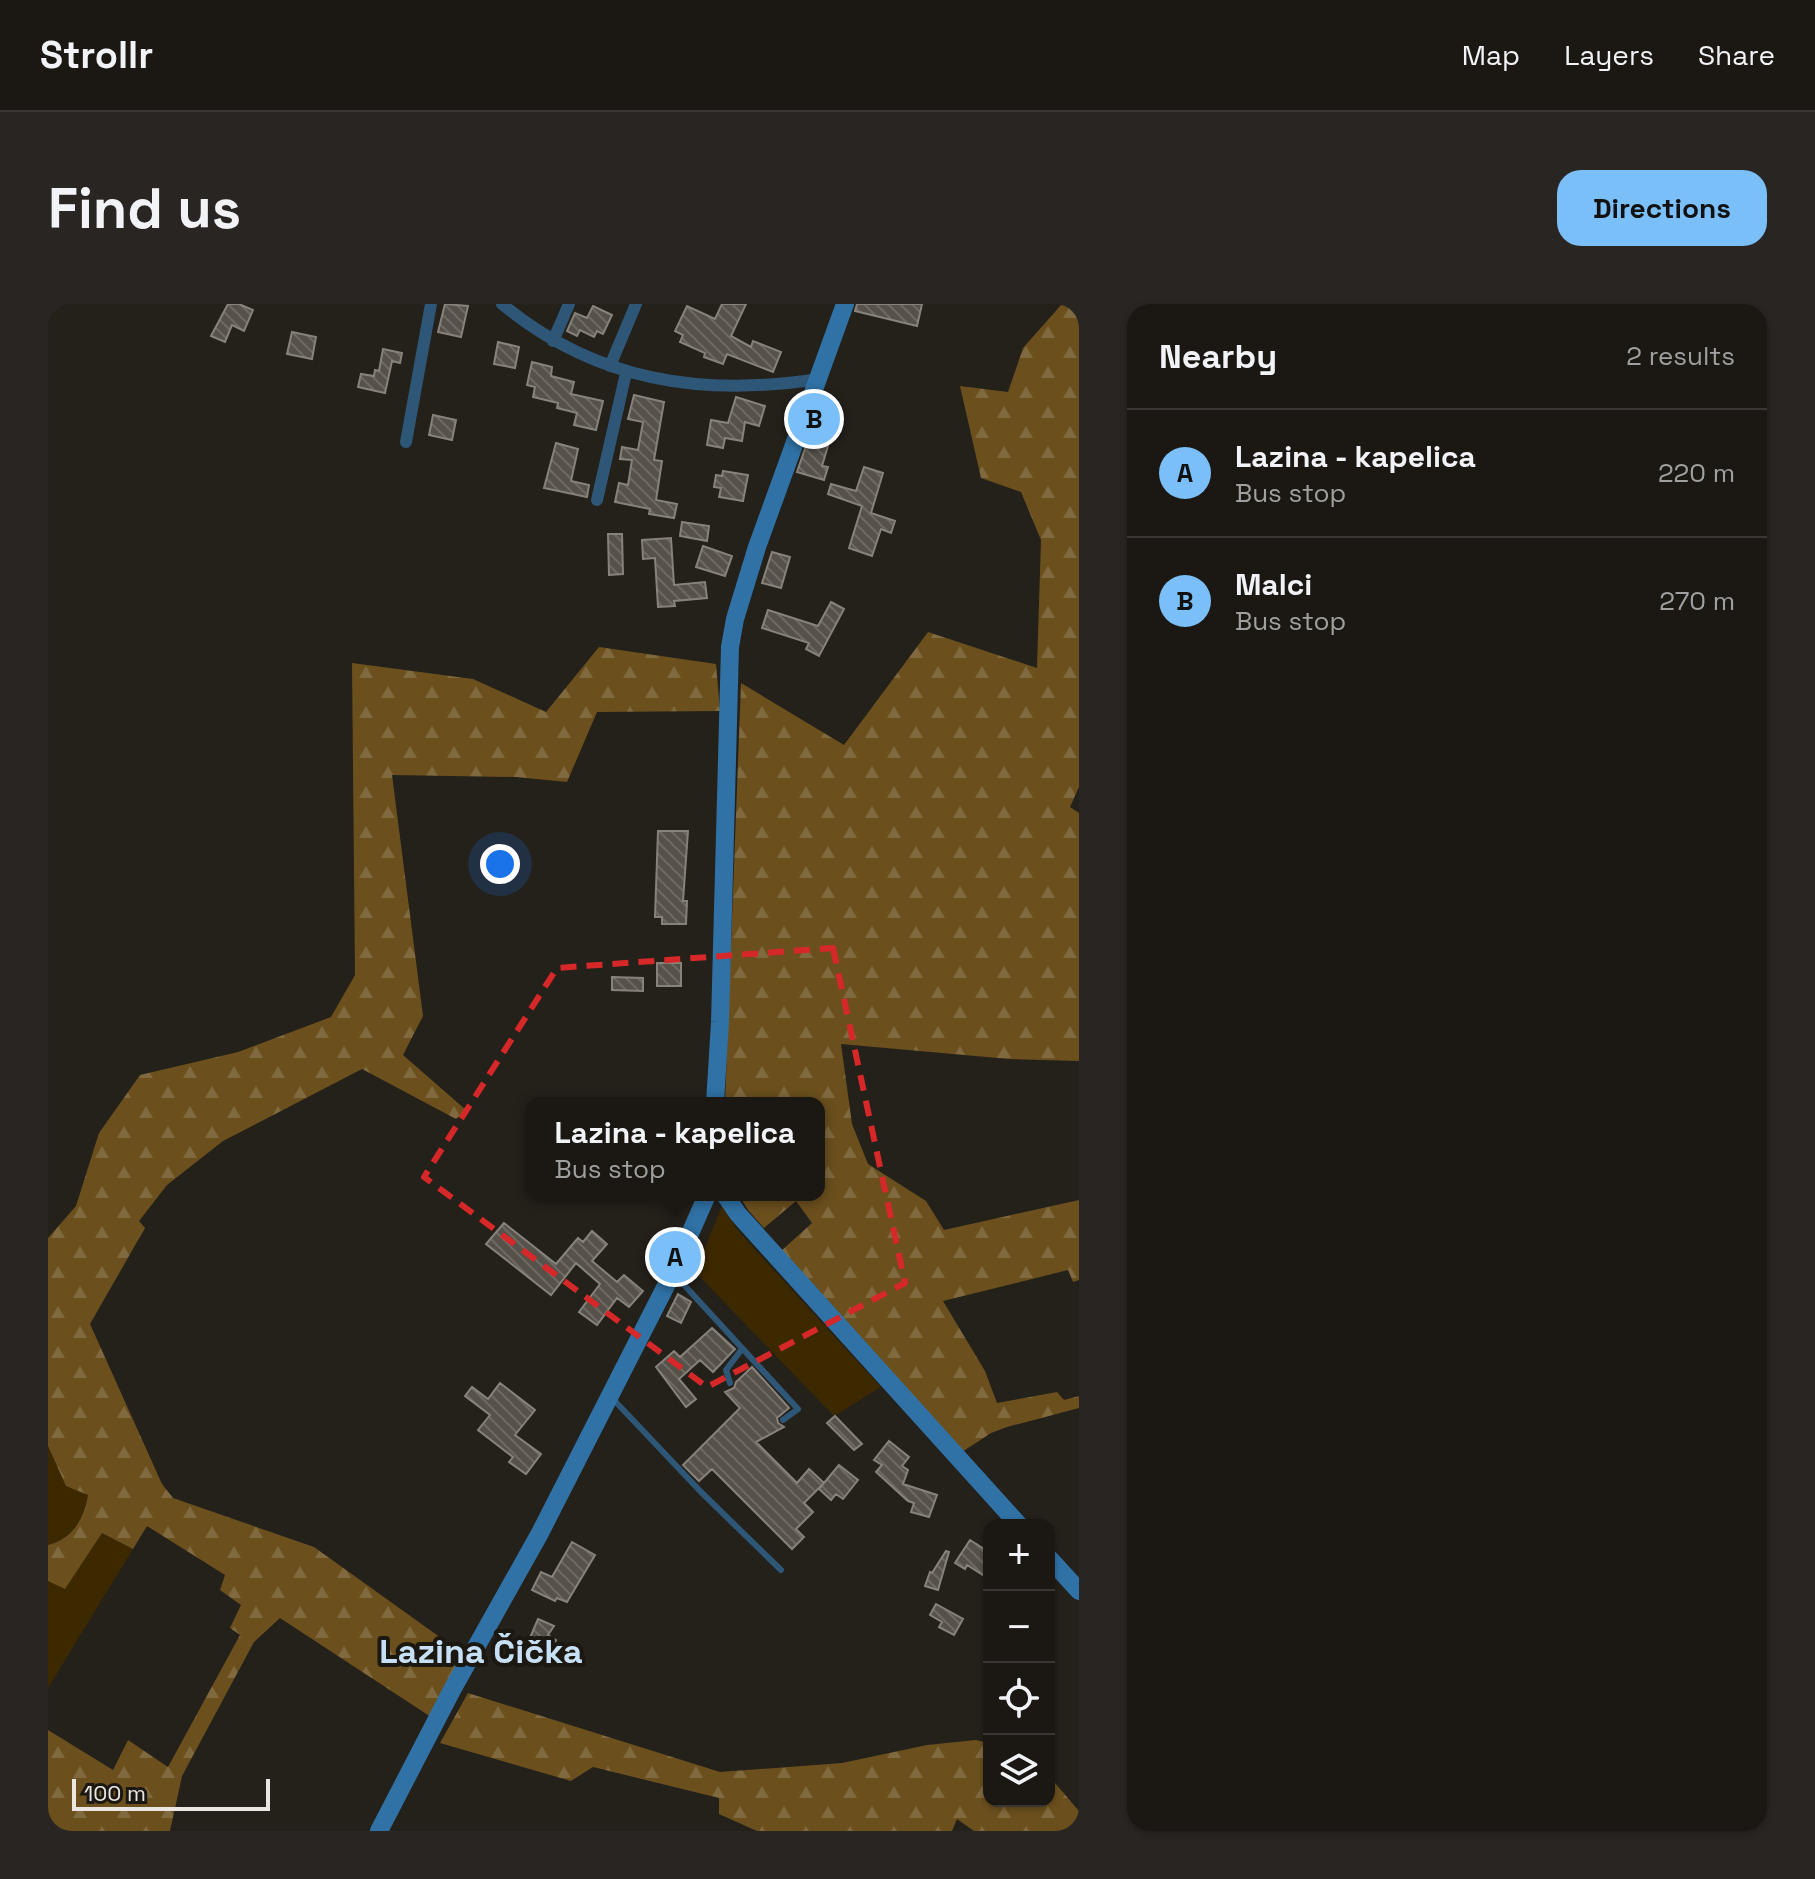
<!DOCTYPE html>
<meta charset="utf-8">
<style>
body{margin:0;font-family:"Space Grotesk",sans-serif;background:#282522;color:#f1f3f6}
.controls{position:absolute;right:24px;bottom:24px;display:grid;overflow:hidden;border-radius:16px;box-shadow:0 2px 6px #0004}
.controls button{width:72px;height:72px;display:grid;place-items:center;padding:0;border:0;border-bottom:2px solid #393734;background:#1b1814;color:#f1f3f6;font:40px sans-serif}
.scale{position:absolute;left:24px;bottom:20px;width:198px;box-sizing:border-box;padding-left:8px;border:4px solid #eae7e2;border-top:0;font-size:22px;line-height:28px;white-space:nowrap;color:#eae7e2;-webkit-text-stroke:6px #1b1711;paint-order:stroke}
.you{position:absolute;left:452px;top:560px;width:28px;height:28px;margin:-20px;border:6px solid #fff;border-radius:50%;background:#1a73e8;box-shadow:0 0 0 12px #1a73e833}
.badge{display:grid;place-items:center;width:52px;height:52px;border-radius:50%;background:#7abff8;color:#111;font-size:26px;font-weight:700}
.pin{position:absolute;translate:-50% -50%;border:4px solid #fff;box-shadow:0 2px 8px #0006}
.popup{position:absolute;left:477px;top:793px;width:300px;height:104px;box-sizing:border-box;display:grid;place-content:center;border-radius:16px;background:#1b1814;filter:drop-shadow(0 2px 6px #0005);font-size:26px;white-space:nowrap;color:#a0a0a0}
.popup b{font-size:30px;color:#f1f3f6}
.popup::after{content:'';position:absolute;left:50%;top:100%;margin-left:-16px;border:16px solid transparent;border-top-color:#1b1814}
.list{margin:0;padding:0;list-style:none}
h2{display:flex;justify-content:space-between;align-items:center;height:104px;margin:0;padding:0 32px;font-size:34px}
h2 small{font-size:26px;font-weight:400;color:#a0a0a0}
.list li{display:grid;grid-template-columns:52px 1fr auto;gap:24px;align-items:center;box-sizing:border-box;height:128px;padding:0 32px;border-top:2px solid #393734}
.list b{display:block;font-size:30px;white-space:nowrap}
.list p{margin:0;font-size:26px;white-space:nowrap;color:#a0a0a0}
.list em{font-size:26px;font-style:normal;color:#a0a0a0}
.icon{flex:none;width:44px;height:44px;fill:none;stroke:currentColor;stroke-width:2;stroke-linecap:round;stroke-linejoin:round}
.map{position:relative;flex:none;width:1031px;height:1527px;overflow:hidden;border-radius:24px}
header{display:flex;align-items:center;gap:48px;box-sizing:border-box;height:112px;padding:0 40px;background:#1b1814;border-bottom:2px solid #393734}
header strong{font-size:38px}
nav{display:flex;gap:44px;margin-inline-start:auto;font-size:28px}
.intro{display:flex;align-items:center;justify-content:space-between;box-sizing:border-box;height:192px;padding:0 48px}
h1{margin:0;font-size:56px}
.button{padding:20px 36px;border-radius:24px;background:#7abff8;color:#111;font-size:28px;font-weight:700}
main{display:flex;gap:48px;padding:0 48px}
aside{flex:1;background:#1b1814;border-radius:24px;box-shadow:0 2px 6px #0004}
.map>svg:first-child{display:block}
.grass{fill:#3d2900}
.forest{fill:url(#forest-firs)}
.building{fill:url(#building-back-hatch);stroke:#87827a;stroke-width:2}
.lines{fill:none;stroke-linecap:round;stroke-linejoin:round}
.lane{stroke:#2e5676;stroke-width:6}
.street{stroke:#2e5676;stroke-width:12}
.secondary{stroke:#3072a6;stroke-width:18}
.marked{fill:none;stroke:#d62828;stroke-width:6;stroke-dasharray:16 10;stroke-linejoin:round}
.labels{text-anchor:middle;dominant-baseline:central;stroke-width:8;stroke-linejoin:round;paint-order:stroke}
.quarter-label{font-size:34px;font-weight:bold;fill:#c8e0f6;stroke:#1b1711}
</style>
<header>
<strong>Strollr</strong>
<nav><a>Map</a><a>Layers</a><a>Share</a></nav>
</header>
<div class="intro"><h1>Find us</h1><a class="button">Directions</a></div>
<main>
<div class="map">
<svg width="1031" height="1527" viewBox="0 0 1031 1527">
<defs>
<pattern id="forest-firs" width="22" height="20" patternUnits="userSpaceOnUse" patternTransform="scale(2)"><rect width="22" height="20" fill="#6b501d"/><path d="M5 1l3.5 6h-7zM16 11l3.5 6h-7z" fill="#80693e"/></pattern>
<pattern id="building-back-hatch" width="6" height="6" patternUnits="userSpaceOnUse" patternTransform="scale(2)"><rect width="6" height="6" fill="#565149"/><path d="M-1 5l2 2M0 0l6 6M5-1l2 2" fill="none" stroke="#6e6a63"/></pattern>
</defs>
<rect width="100%" height="100%" fill="#24201a"/>
<path class="grass" d="M674 902 690 927 833 1083 786 1112 647 968Z
M0 1142 18 1182 40 1190C36 1213 25 1235 0 1241Z
M54 1229 85 1245 0 1384V1277L17 1284Z"/>
<path class="forest" d="M1014 0H1031V483L1022 503 1031 509V757L961 755 793 740 804 820 820 860 878 897 896 926 1031 896V976L1025 978 1020 966 895 997 937 1067 949 1099 1009 1088 1016 1096 1031 1092V1104L959 1123 943 1129 914 1148 733 947 764 919 748 897 716 924 700 906 691 891H771V799H677L693 379 796 441 880 328 989 364 993 236 973 188 933 174 912 82 960 88 975 44Z
M551 343 668 360 672 407 549 408 519 478 468 473 344 471 375 712 355 751 418 806 408 815 314 765 175 837 119 881 91 917 97 924 42 1020 114 1180 125 1194 266 1243 400 1339 417 1345 383 1413 232 1314 206 1338 134 1472 122 1527H0V1426L65 1466 80 1436 120 1463 192 1331 182 1324 193 1301 172 1286 177 1271 99 1222 85 1245 54 1229 17 1285 0 1277V1241C25 1235 36 1214 40 1191L18 1182 0 1142V934L28 902 51 829 92 771 190 748 283 713 307 671 304 359 425 375 498 408Z
M420 1389 672 1468 794 1459 879 1441 928 1436 941 1439V1497H1001V1472L1031 1507V1527H926L909 1515 904 1527H709L671 1510V1494L545 1463 523 1477 392 1439Z"/>
<path class="building" d="M180 0H191L205 6 196 27 184 21 177 38 163 32Z
M397 0 420 2 413 33 390 28Z
M674 0H698L683 32 703 43 705 37 733 48 725 68 679 50 675 60 656 53 657 49 632 38 635 31 627 27 639 2 667 15Z
M809 0H874L869 22 807 7Z
M545 2 564 11 555 30 549 27 546 33 532 26 529 32 519 27 527 9 539 14Z
M244 28 268 33 264 55 239 50Z
M450 38 471 43 467 64 446 60Z
M335 45 354 49 352 59 344 57 337 89 310 83 313 70 326 72 327 66 331 67Z
M484 58 504 63 503 72 526 78 523 90 555 97 548 126 526 121 529 109 509 104 510 99 485 93 487 83 479 81Z
M586 91 616 98 606 156 614 157 608 196 629 200 626 214 601 210 602 205 567 198 571 179 580 181 584 156 572 155 574 143 590 146 595 118 580 115Z
M688 93 717 102 711 122 697 118 694 137 677 134 675 144 659 141 663 116 680 119Z
M385 111 408 116 404 136 381 131Z
M760 136 780 142 774 162 780 163 776 176 749 168Z
M508 139 530 145 523 177 541 181 539 193 496 184Z
M816 163 835 169 823 209 847 217 843 229 833 225 824 252 801 244 814 202 780 190 783 180 808 187Z
M675 167 700 171 695 197 671 193 673 184 666 183 668 171 674 172Z
M634 218 661 222 659 237 632 232Z
M560 230H574L575 270 561 271Z
M623 234 626 281 657 278 659 294 626 297 627 302 610 303 607 254 595 255 594 236Z
M655 242 684 252 677 272 648 263Z
M724 248 742 253 733 284 714 279Z
M783 298 796 305 771 352 758 345 761 339 714 324 720 306 770 322Z
M610 527H640L635 597H639L638 620H614V613H607Z
M609 659H633V682H609Z
M564 673 595 674V687L564 686Z
M456 919 508 960 530 934 535 938 544 927 559 940 544 957 569 978 576 971 595 987 581 1003 569 994 549 1021 531 1008 552 980 528 959 503 991 438 940Z
M630 990 643 998 633 1019 619 1012Z
M664 1024 687 1045 665 1068 652 1056 631 1075 648 1095 638 1103 608 1063 626 1047 632 1053Z
M704 1063 741 1104 729 1114 730 1119 736 1123 708 1138 749 1179 761 1165 776 1179 756 1199 765 1208 748 1225 756 1233 744 1245 664 1165 651 1177 635 1161 692 1104 677 1088 686 1084 688 1078Z
M452 1079 487 1106 467 1131 493 1150 478 1170 461 1158 465 1153 430 1126 442 1111 417 1092 424 1083 440 1095Z
M787 1112 814 1140 806 1146 779 1119Z
M841 1137 861 1153 854 1162 860 1166 855 1180 889 1191 881 1213 863 1208 866 1199 860 1197 828 1168 834 1161 826 1156Z
M791 1161 810 1176 795 1195 788 1190 783 1196 771 1185Z
M922 1236 941 1248V1275L919 1261 917 1265 907 1259Z
M524 1238 547 1251 519 1298 509 1294 507 1297 484 1286 493 1268 504 1273Z
M898 1247 901 1248 890 1286 877 1282 882 1268 884 1269Z
M888 1300 915 1315 906 1331 891 1323 894 1318 882 1311Z
M490 1315 506 1322 500 1331 508 1336 501 1350 490 1345 492 1341 481 1336Z"/>
<g class="lines">
<path class="lane" d="M627 971 750 1105 735 1116
M682 1079 678 1066 694 1045
M564 1094 653 1188 733 1266"/>
<path class="street" d="M454 0C547 77 653 93 771 75
M505 37 521 0
M562 62 588 0
M358 138 383 0
M549 196 578 69"/>
<path class="secondary" d="M667 799 672 718 682 343 687 315 709 243 797 0
M677 891 690 910 971 1221
M1001 1254 1031 1287
M331 1527 404 1386 492 1229 626 966 659 891"/>
</g>
<path class="marked" d="M785 644 857 979 659 1083 376 873 509 664Z"/>
<g class="labels">
<g class="quarter-label">
<text x="433" y="1347">Lazina Čička</text>
</g>
</g>
</svg>
<div class="controls">
<button>+</button>
<button>−</button>
<button><svg class="icon" aria-label="locate" viewBox="0 0 24 24"><circle cx="12" cy="12" r="6"/><path d="M12 2v4M12 18v4M2 12h4M18 12h4"/></svg></button>
<button><svg class="icon" aria-label="layers" viewBox="0 0 24 24"><path d="M12 4l9 5-9 5-9-5zM3 14l9 5 9-5"/></svg></button>
</div>
<div class="scale">100 m</div>
<div class="you"></div>
<div class="pin badge" style="left:627px;top:953px">A</div>
<div class="popup"><b>Lazina - kapelica</b>Bus stop</div>
<div class="pin badge" style="left:766px;top:115px">B</div>
</div>
<aside>
<h2>Nearby<small>2 results</small></h2>
<ul class="list">
<li><span class="badge">A</span><div><b>Lazina - kapelica</b><p>Bus stop</p></div><em>220 m</em></li>
<li><span class="badge">B</span><div><b>Malci</b><p>Bus stop</p></div><em>270 m</em></li>
</ul>
</aside>
</main>
